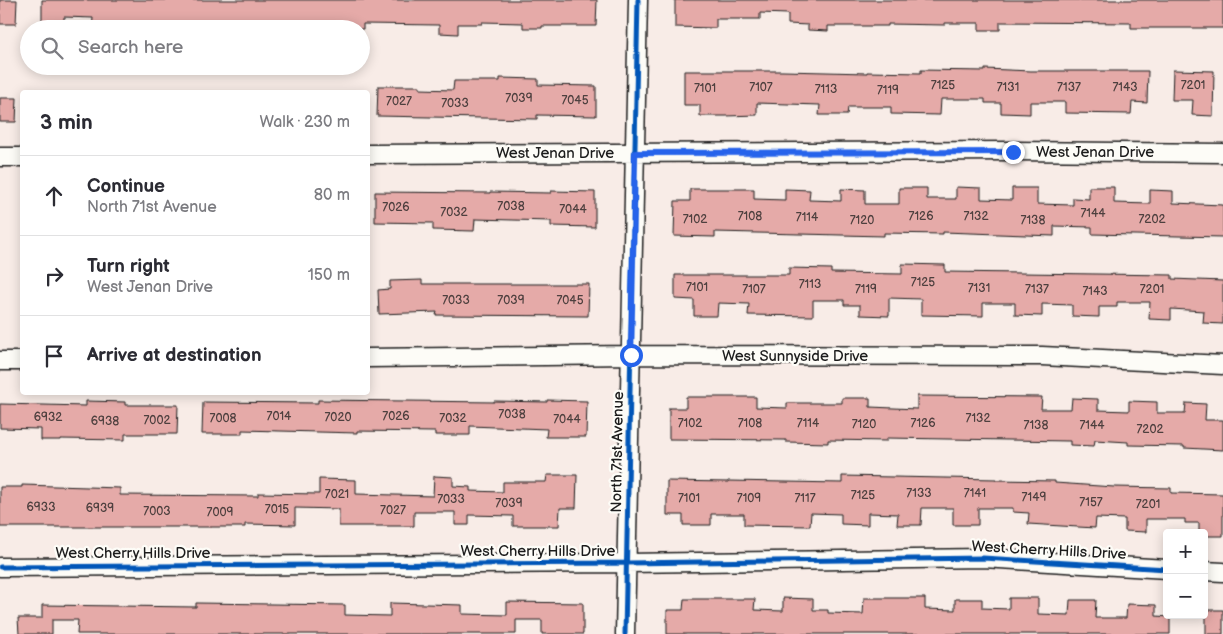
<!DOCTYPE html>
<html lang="en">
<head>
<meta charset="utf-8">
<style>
  body { margin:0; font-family:"Balsamiq Sans",sans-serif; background:#f7f7f7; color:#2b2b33 }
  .controls { position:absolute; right:15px; bottom:15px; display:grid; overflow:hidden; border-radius:5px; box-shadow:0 2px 12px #0003 }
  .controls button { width:45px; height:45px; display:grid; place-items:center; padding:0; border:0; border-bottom:1px solid #e1e1e2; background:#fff; color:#2b2b33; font:25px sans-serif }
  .stop { position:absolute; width:15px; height:15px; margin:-11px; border:4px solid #2563eb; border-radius:50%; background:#fff }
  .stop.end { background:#2563eb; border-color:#fff; box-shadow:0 1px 5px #0008 }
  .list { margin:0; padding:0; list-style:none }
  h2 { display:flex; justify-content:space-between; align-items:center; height:65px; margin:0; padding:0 20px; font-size:21px }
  h2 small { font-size:16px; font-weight:400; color:#7c7c81 }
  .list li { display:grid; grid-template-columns:32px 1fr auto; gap:15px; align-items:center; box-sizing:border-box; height:80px; padding:0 20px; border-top:1px solid #e1e1e2 }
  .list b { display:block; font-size:19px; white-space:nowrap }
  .list p { margin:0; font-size:16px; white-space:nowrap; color:#7c7c81 }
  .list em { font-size:16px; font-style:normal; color:#7c7c81 }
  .icon { flex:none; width:28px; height:28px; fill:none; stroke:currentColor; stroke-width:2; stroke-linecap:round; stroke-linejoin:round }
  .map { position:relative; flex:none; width:1223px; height:634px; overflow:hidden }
  .search { position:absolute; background:#fff; box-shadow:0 2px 12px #0003; left:20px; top:20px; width:350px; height:55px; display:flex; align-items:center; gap:12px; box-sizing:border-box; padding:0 18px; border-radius:28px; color:#7c7c81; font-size:19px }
  .panel { position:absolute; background:#fff; box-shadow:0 2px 12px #0003; left:20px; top:90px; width:350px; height:305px; border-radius:5px }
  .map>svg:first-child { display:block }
  .building { fill:#e5aaa8; stroke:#1c1c1c }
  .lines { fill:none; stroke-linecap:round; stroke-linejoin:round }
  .minor-casing { stroke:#1c1c1c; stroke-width:21 }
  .minor { stroke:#fdfcf7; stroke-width:18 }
  .cycleway-casing { stroke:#fdfcf7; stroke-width:8 }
  .cycleway { stroke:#0057b8; stroke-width:5 }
  .route { stroke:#2563eb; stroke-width:6 }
  .labels { text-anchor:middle; stroke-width:4.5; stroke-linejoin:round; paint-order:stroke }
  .number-label { font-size:12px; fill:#4e403f }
  .street-label { font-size:15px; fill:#1c1c1c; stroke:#fdfcf7 }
</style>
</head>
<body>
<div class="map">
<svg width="1223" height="634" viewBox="0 0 1223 634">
  <rect width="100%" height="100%" fill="#f8ece7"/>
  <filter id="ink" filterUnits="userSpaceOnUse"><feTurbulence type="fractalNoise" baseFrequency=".02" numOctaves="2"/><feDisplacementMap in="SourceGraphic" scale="10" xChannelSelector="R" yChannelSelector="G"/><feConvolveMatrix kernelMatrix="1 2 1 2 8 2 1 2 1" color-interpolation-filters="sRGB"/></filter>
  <g filter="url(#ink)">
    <path class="building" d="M 0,0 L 17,0 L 16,24 L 0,24 Z
      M 42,0 L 597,0 L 596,26 L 542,26 L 542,28 L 523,28 L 523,23 L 482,22 L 482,24 L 458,24 L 458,34 L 439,33 L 439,25 L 363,24 L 363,29 L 342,29 L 342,24 L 286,23 L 286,29 L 207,29 L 207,25 L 170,24 L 170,29 L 92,29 L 93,18 L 64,17 L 64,26 L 42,25 Z
      M 675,0 L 1223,0 L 1223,28 L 1131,28 L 1131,23 L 1000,22 L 1000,30 L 979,30 L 979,23 L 945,23 L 945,25 L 888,24 L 888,26 L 828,26 L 828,31 L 808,30 L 808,25 L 788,24 L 788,14 L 760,13 L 760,19 L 716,19 L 716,28 L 675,27 Z
      M 985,69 L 1031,71 L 1148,71 L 1147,103 L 1132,102 L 1131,114 L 1065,113 L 1065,102 L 1030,102 L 1030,114 L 1001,113 L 1001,103 L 985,103 L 985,99 L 941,99 L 940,115 L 891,114 L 891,107 L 848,107 L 847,115 L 819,115 L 820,105 L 757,103 L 757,115 L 726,116 L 700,116 L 700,105 L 684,105 L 684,71 L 783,71 L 867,73 L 867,72 L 921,73 L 921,70 L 985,71 Z
      M 1173,70 L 1214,71 L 1213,116 L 1192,115 L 1193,100 L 1172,100 Z
      M 500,78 L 538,79 L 538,85 L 596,86 L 596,116 L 537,115 L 537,119 L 377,116 L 378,86 L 420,86 L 420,89 L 453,90 L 454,81 L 500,81 Z
      M 0,98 L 17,98 L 16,122 L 0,122 Z
      M 956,187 L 981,188 L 981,199 L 1012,200 L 1012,188 L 1037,188 L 1037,204 L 1073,205 L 1073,198 L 1089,199 L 1089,187 L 1114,187 L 1114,203 L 1150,204 L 1150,190 L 1173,191 L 1173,203 L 1223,205 L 1223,237 L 1092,234 L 1092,227 L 1054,226 L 1054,236 L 943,232 L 943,234 L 884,233 L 884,236 L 715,232 L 715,237 L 674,236 L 675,201 L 690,201 L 690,189 L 754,189 L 754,199 L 785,200 L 785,189 L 810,190 L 809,200 L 841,201 L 841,189 L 865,190 L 865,204 L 899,204 L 899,188 L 927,188 L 927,199 L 956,199 Z
      M 551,191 L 595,192 L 595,227 L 551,226 L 551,221 L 475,219 L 474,231 L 433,230 L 433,223 L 375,222 L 375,192 L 490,193 L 490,192 L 551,193 Z
      M 902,264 L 945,265 L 945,272 L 1172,275 L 1172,279 L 1223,281 L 1223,324 L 1203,323 L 1204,311 L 1171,309 L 1171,320 L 1149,319 L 1150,302 L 1117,302 L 1117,307 L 1099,307 L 1099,317 L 1072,316 L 1072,305 L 1042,304 L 1042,316 L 1015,315 L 1015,303 L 983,303 L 983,316 L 921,315 L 921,299 L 889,298 L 889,316 L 860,315 L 860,305 L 844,305 L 844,300 L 813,300 L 813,316 L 748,315 L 749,304 L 718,303 L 717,316 L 694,316 L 694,300 L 675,299 L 675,275 L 789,275 L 789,268 L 831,269 L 831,273 L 902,274 Z
      M 422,280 L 422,284 L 589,284 L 588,316 L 436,315 L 437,312 L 379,314 L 378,290 L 390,289 L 390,281 Z
      M 917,396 L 1042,397 L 1041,409 L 1071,409 L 1072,398 L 1098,399 L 1098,410 L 1129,411 L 1129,401 L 1157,402 L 1157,413 L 1185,413 L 1186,403 L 1206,404 L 1205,420 L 1223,420 L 1223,450 L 1184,448 L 1184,446 L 1128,445 L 1128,442 L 1095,440 L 1094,446 L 1070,445 L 1070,441 L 887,438 L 887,441 L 828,440 L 828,443 L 786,442 L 786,440 L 669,439 L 669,408 L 686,408 L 686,397 L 756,397 L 756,407 L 787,408 L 787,403 L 842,403 L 842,398 L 870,398 L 870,407 L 917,409 Z
      M 318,400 L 494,402 L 494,401 L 547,402 L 547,400 L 587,401 L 586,437 L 546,437 L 547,429 L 470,426 L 470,435 L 435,435 L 435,432 L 357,431 L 357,433 L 242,430 L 242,434 L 202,434 L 203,402 L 318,403 Z
      M 86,401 L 125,402 L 125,405 L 178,405 L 177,434 L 125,434 L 125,440 L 61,439 L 61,440 L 41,440 L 41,429 L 0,428 L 0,404 L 86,406 Z
      M 547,475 L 577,475 L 576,508 L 560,508 L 559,526 L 513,526 L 513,516 L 469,515 L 469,525 L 455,525 L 455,512 L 414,512 L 414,526 L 339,526 L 339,509 L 295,508 L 295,525 L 245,524 L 245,527 L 0,527 L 0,487 L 22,487 L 22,485 L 120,488 L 120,495 L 258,496 L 258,493 L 319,494 L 319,479 L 356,480 L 356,494 L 433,496 L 434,476 L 453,477 L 453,486 L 470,487 L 470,491 L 503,492 L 503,482 L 546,482 Z
      M 842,476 L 996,479 L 996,480 L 1055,481 L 1055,483 L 1114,487 L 1171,488 L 1171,493 L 1223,494 L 1223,536 L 1204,536 L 1204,533 L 1199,533 L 1199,523 L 1185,523 L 1185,519 L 1146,519 L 1146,532 L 1125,531 L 1125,519 L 1096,518 L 1095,528 L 1028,524 L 1029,513 L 1013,512 L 1013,508 L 978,508 L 978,525 L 953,525 L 953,508 L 922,508 L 921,525 L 897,525 L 898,514 L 868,513 L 868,525 L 841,524 L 841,514 L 811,513 L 810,526 L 744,525 L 744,514 L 711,514 L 711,525 L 683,525 L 683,515 L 667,515 L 667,481 L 728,482 L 728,481 L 842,483 Z
      M 783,598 L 813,599 L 813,610 L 828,610 L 828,613 L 863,614 L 864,598 L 925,598 L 925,609 L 955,610 L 955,599 L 982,599 L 982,608 L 1009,609 L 1009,598 L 1038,598 L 1038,614 L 1069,615 L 1070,600 L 1096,600 L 1095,618 L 1126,618 L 1127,604 L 1156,605 L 1156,616 L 1170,617 L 1170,634 L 667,634 L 667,610 L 683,610 L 684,599 L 755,599 L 754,610 L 783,611 Z
      M 507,602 L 583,603 L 583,634 L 542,634 L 542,620 L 516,620 L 516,634 L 77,634 L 78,620 L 52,620 L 52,634 L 19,634 L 18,618 L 42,618 L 42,605 L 196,607 L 196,603 L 345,605 L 345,615 L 390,616 L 390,603 L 462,605 L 462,614 L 507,615 Z
      M 1206,610 L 1223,610 L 1223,634 L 1206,634 Z"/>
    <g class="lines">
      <defs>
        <path id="minor" d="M 368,154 L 1013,151 L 1223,153
          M 0,157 L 22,157
          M 368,358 L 631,355 L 1042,356 L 1223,365
          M 0,361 L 22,361
          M 0,567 L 627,563 L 983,558 L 1167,569
          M 1204,571 L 1223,572
          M 625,634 L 638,0"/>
      </defs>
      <use href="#minor" class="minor-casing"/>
      <use href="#minor" class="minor"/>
      <defs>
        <path id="cycleway" d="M 0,567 L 627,563 L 983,558 L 1167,569
          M 625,634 L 638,0"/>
      </defs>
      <use href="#cycleway" class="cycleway-casing"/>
      <use href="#cycleway" class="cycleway"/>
    </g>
  </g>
  <g class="lines" filter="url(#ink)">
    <path class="route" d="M 631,355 L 635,153 L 1013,152"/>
  </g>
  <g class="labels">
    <g class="number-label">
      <text x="943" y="89">7125</text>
      <text x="1193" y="89">7201</text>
      <text x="761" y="91">7107</text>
      <text x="1008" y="91">7131</text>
      <text x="1069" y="91">7137</text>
      <text x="1125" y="91">7143</text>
      <text x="705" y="92">7101</text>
      <text x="826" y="93">7113</text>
      <text x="888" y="94">7119</text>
      <text x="519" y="102">7039</text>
      <text x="575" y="104">7045</text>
      <text x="399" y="105">7027</text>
      <text x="455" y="107">7033</text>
      <text x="511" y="210">7038</text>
      <text x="396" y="211">7026</text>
      <text x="573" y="213">7044</text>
      <text x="454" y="216">7032</text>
      <text x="1093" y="217">7144</text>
      <text x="750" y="220">7108</text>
      <text x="921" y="220">7126</text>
      <text x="976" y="220">7132</text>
      <text x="807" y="221">7114</text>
      <text x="695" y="223">7102</text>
      <text x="1152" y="223">7202</text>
      <text x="862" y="224">7120</text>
      <text x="1033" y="224">7138</text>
      <text x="923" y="286">7125</text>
      <text x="810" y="288">7113</text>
      <text x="697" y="291">7101</text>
      <text x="979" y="292">7131</text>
      <text x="754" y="293">7107</text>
      <text x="866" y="293">7119</text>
      <text x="1037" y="293">7137</text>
      <text x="1152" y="293">7201</text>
      <text x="1095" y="295">7143</text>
      <text x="456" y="304">7033</text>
      <text x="511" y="304">7039</text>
      <text x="570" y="304">7045</text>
      <text x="512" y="418">7038</text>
      <text x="279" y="420">7014</text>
      <text x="396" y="420">7026</text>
      <text x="48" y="421">6932</text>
      <text x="338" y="421">7020</text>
      <text x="223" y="422">7008</text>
      <text x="453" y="422">7032</text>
      <text x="978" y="422">7132</text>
      <text x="567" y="423">7044</text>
      <text x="157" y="424">7002</text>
      <text x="105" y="425">6938</text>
      <text x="690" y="427">7102</text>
      <text x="750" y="427">7108</text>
      <text x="808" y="427">7114</text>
      <text x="923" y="427">7126</text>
      <text x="864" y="428">7120</text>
      <text x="1036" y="429">7138</text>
      <text x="1092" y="429">7144</text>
      <text x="1150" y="433">7202</text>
      <text x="919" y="497">7133</text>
      <text x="975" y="497">7141</text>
      <text x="337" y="498">7021</text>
      <text x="863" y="499">7125</text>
      <text x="1034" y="501">7149</text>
      <text x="689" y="502">7101</text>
      <text x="749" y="502">7109</text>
      <text x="805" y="502">7117</text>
      <text x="451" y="503">7033</text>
      <text x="1091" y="506">7157</text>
      <text x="509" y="507">7039</text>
      <text x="1148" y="508">7201</text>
      <text x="41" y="511">6933</text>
      <text x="100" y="512">6939</text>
      <text x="277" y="513">7015</text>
      <text x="393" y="514">7027</text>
      <text x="157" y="515">7003</text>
      <text x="220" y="516">7009</text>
    </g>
    <g class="street-label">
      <text x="1095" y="157">West Jenan Drive</text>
      <text x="555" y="158">West Jenan Drive</text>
      <text x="795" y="361">West Sunnyside Drive</text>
      <text transform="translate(617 452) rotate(-89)" y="5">North 71st Avenue</text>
      <text transform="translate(1049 550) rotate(3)" y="5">West Cherry Hills Drive</text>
      <text x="538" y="556">West Cherry Hills Drive</text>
      <text x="133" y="558">West Cherry Hills Drive</text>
    </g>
  </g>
</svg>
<div class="controls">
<button>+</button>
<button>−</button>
</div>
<div class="stop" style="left:631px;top:355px"></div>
<div class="stop end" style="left:1013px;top:152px"></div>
<div class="search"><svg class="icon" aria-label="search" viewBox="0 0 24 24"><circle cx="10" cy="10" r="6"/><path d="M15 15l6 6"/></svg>Search here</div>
<section class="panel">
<h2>3 min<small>Walk · 230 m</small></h2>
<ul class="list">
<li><svg class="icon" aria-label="ahead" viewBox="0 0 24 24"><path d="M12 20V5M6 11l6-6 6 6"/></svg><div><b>Continue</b><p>North 71st Avenue</p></div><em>80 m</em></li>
<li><svg class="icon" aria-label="right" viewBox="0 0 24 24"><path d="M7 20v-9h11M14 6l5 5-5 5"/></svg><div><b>Turn right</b><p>West Jenan Drive</p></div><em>150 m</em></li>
<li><svg class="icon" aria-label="arrive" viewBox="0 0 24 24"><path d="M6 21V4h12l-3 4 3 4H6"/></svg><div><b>Arrive at destination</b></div></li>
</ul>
</section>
</div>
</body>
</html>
